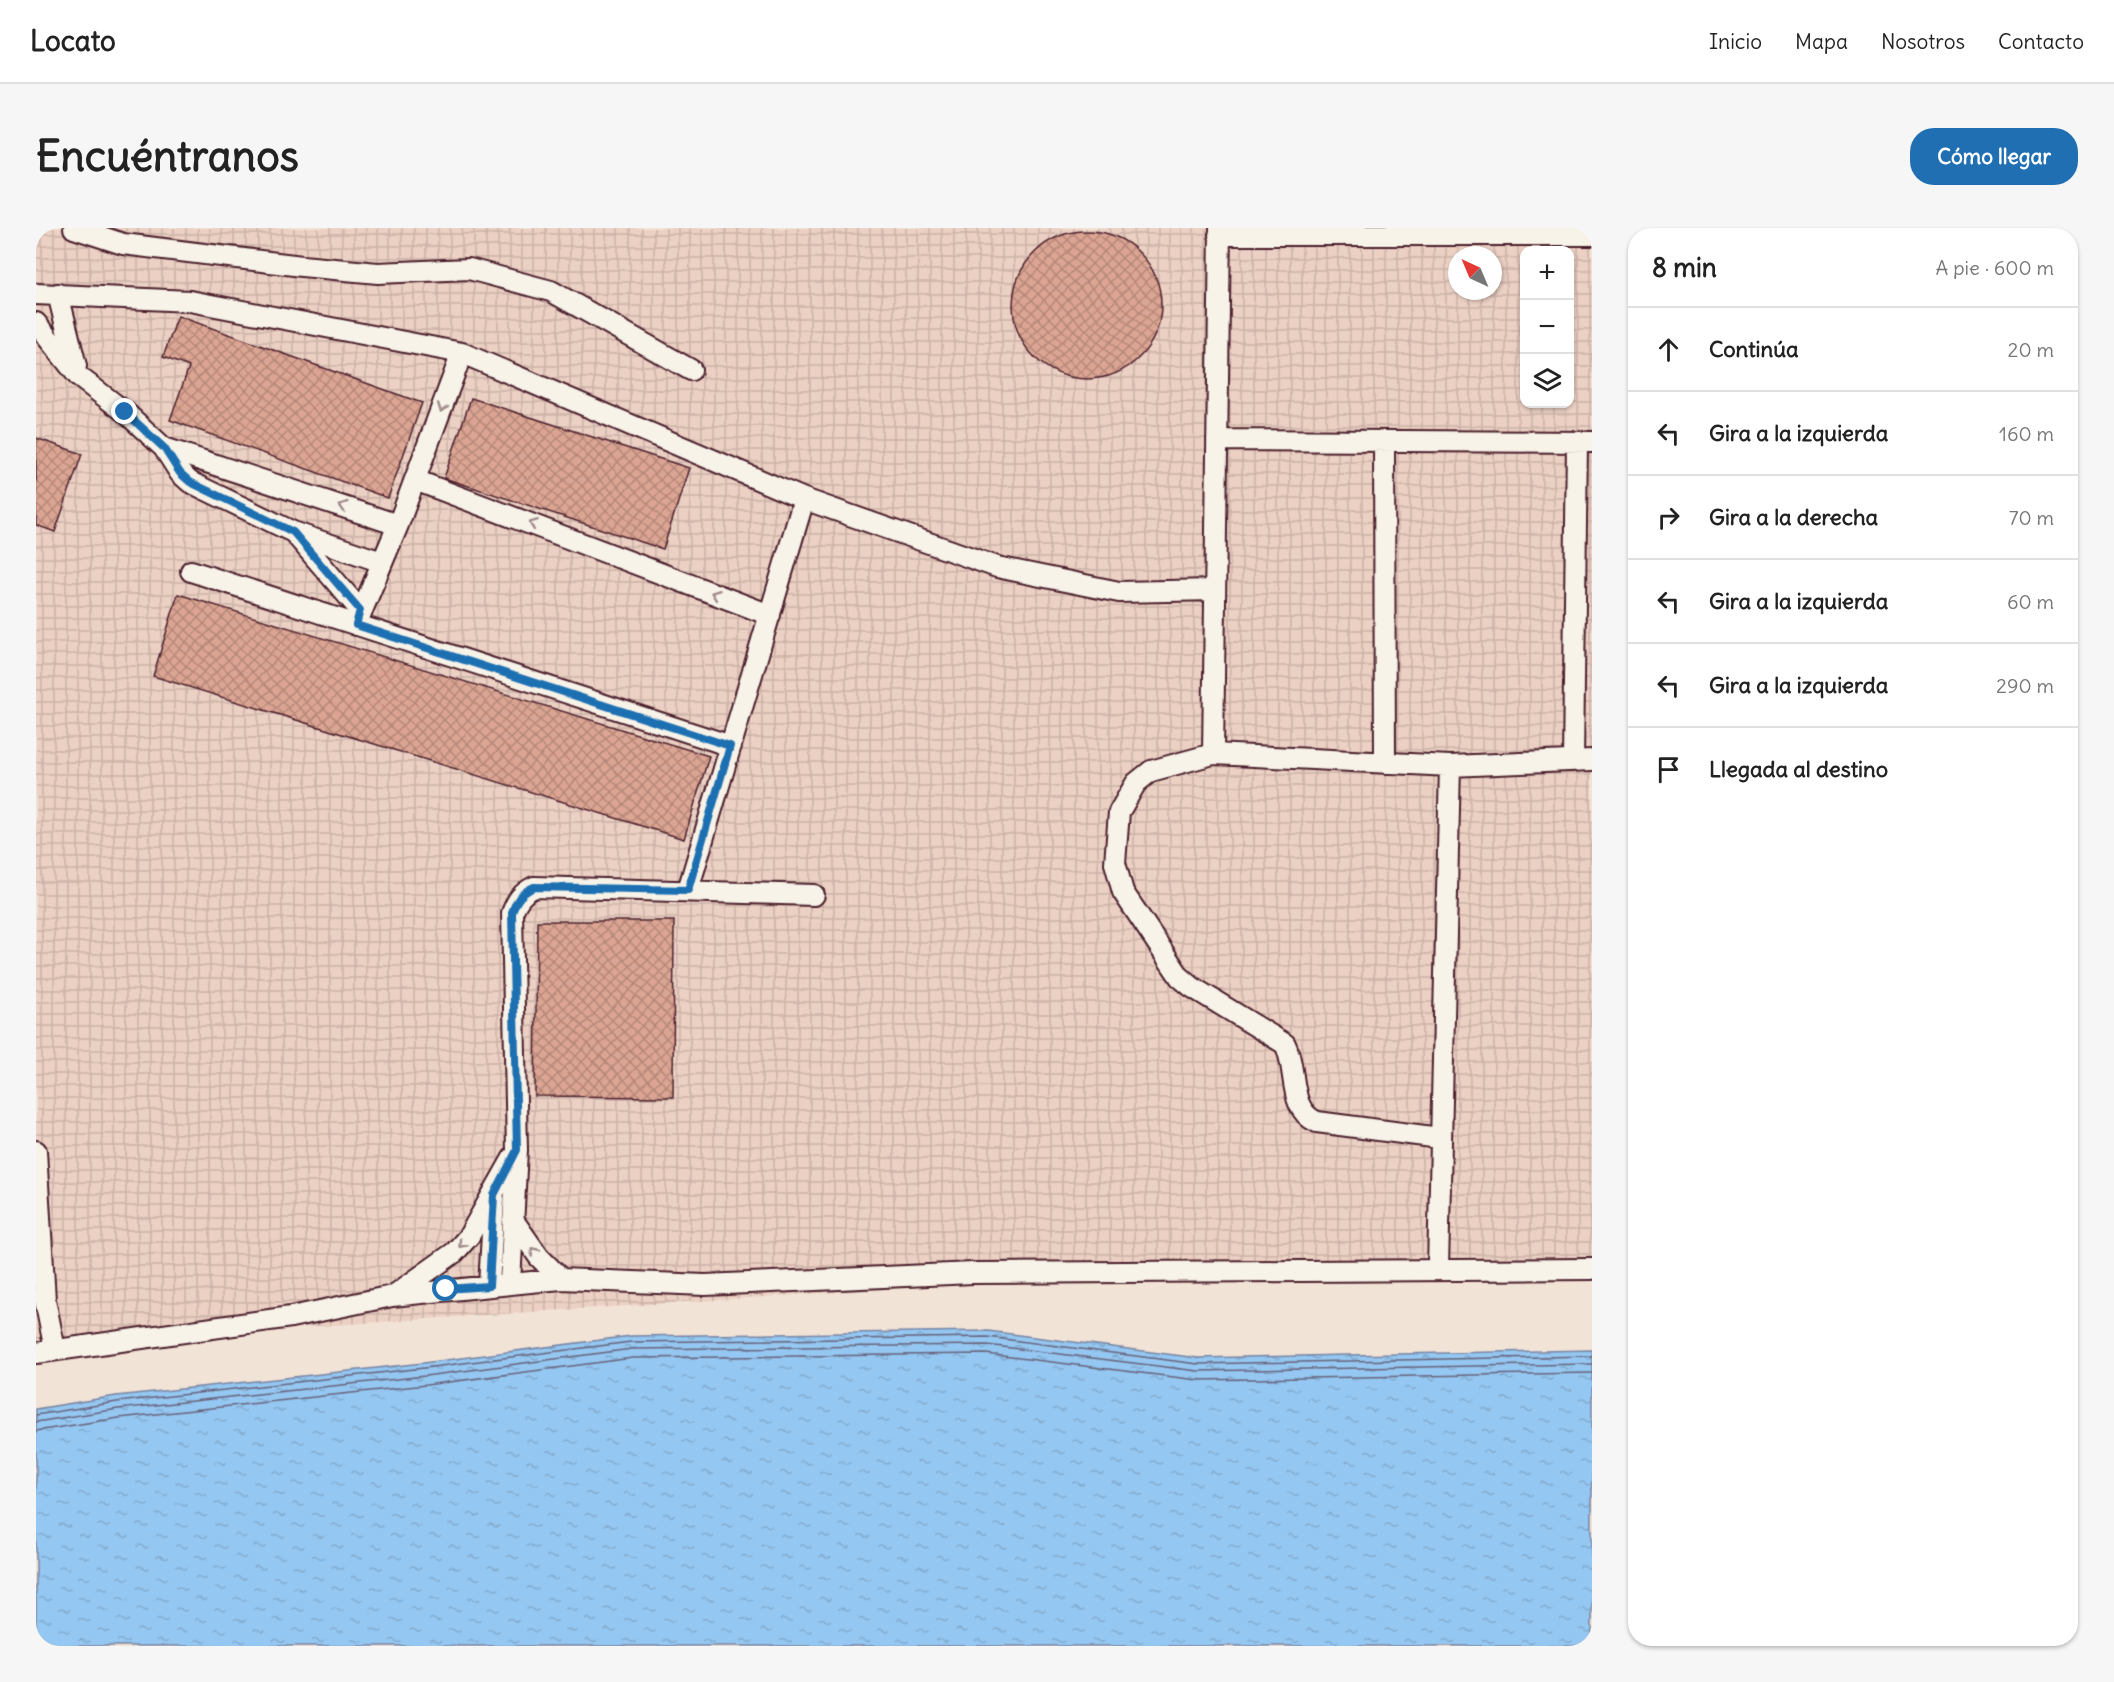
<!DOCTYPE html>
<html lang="es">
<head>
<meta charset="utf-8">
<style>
  body { margin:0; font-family:Delius,sans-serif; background:#f6f6f6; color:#222 }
  .controls { position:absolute; right:18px; top:18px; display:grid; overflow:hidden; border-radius:12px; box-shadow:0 2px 4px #0004 }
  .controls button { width:54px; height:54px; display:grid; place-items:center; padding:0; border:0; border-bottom:2px solid #e0e0e0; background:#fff; color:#222; font:30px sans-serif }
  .compass { position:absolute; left:1412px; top:18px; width:54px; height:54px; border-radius:50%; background:#fff; box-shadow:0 2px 4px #0004; rotate:316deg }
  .stop { position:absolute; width:18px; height:18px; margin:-14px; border:4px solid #1f6fb2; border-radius:50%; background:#fff }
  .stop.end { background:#1f6fb2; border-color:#fff; box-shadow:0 2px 6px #0008 }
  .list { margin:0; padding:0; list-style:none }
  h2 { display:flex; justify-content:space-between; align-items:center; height:78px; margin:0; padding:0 24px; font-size:26px }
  h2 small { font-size:20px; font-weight:400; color:#767676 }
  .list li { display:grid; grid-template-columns:39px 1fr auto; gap:18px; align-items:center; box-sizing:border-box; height:84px; padding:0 24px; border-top:2px solid #e0e0e0 }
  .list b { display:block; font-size:22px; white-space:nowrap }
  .list em { font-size:20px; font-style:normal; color:#767676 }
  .icon { flex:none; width:33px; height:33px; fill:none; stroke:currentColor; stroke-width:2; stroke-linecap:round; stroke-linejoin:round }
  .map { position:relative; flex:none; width:1556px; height:1418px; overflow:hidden; border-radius:24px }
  header { display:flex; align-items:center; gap:36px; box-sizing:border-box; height:84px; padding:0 30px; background:#fff; border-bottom:2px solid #e0e0e0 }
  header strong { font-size:28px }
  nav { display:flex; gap:33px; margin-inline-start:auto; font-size:21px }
  .intro { display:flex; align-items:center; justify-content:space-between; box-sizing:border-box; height:144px; padding:0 36px }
  h1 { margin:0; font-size:42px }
  .button { padding:15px 27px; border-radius:24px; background:#1f6fb2; color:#fff; font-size:21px; font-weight:700 }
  main { display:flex; gap:36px; padding:0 36px }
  aside { flex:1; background:#fff; border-radius:24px; box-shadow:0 2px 4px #0004 }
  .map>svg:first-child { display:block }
  .industrial { fill:url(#industrial-grid); fill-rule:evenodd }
  .water { fill:url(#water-ripples); stroke:#7684a2; stroke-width:1.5 }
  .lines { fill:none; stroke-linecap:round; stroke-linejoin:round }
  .shore { stroke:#68627a; stroke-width:1.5 }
  .building { fill:url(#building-cross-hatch); stroke:#4a1f2b; stroke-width:1.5 }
  .minor-casing { stroke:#4a1f2b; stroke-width:24 }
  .minor { stroke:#f7f3e8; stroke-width:20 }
  .oneway { stroke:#a0898a }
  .route { stroke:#1f6fb2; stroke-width:8 }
</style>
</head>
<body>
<header>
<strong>Locato</strong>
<nav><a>Inicio</a><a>Mapa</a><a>Nosotros</a><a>Contacto</a></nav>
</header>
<div class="intro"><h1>Encuéntranos</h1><a class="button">Cómo llegar</a></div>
<main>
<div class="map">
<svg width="1556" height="1418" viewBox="0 0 1556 1418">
  <defs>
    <pattern id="industrial-grid" width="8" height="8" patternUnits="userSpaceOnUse" patternTransform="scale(1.5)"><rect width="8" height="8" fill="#ebd0c3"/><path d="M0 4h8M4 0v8" fill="none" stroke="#cbb2a8"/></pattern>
    <pattern id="water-ripples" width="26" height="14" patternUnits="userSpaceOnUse" patternTransform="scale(1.5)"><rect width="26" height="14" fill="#94c7f1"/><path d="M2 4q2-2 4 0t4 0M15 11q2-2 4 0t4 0" fill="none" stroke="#81aacf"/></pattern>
    <pattern id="building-cross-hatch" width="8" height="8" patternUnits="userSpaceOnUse" patternTransform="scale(1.5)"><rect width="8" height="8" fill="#dca593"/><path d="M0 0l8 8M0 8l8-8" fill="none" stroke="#b48678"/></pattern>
  </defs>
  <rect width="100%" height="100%" fill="#f2e3d7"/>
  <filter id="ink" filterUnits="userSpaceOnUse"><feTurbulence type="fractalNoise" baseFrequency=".0167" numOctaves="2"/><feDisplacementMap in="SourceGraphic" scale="12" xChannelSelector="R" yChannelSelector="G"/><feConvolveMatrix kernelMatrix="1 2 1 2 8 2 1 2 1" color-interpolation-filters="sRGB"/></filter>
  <g filter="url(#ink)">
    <path class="industrial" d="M 0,0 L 1556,0 L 1556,1040 L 940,1055 L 252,1100 L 0,1137 ZM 1488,22 L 1534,22 L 1534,176 L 1488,176 ZM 1421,27 L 1457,27 L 1457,63 L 1421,63 Z"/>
    <path class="water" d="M 952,1103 L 1162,1130 L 1556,1122 L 1556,1418 L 0,1418 L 0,1181 L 80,1168 L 387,1135 L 595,1108 Z"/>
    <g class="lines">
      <path class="shore" d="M 0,1187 L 81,1174 L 388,1140 L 595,1114 L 951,1109 L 1162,1136 L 1556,1128
        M 0,1194 L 82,1181 L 389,1148 L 596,1121 L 951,1117 L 1162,1143 L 1556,1136
        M 0,1203 L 83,1190 L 390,1157 L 597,1130 L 950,1126 L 1162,1152 L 1556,1145"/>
    </g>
    <path class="building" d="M977 77a74 74 0 1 1 148 0a74 74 0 1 1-148 0Z
      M 142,88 L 386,175 L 352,270 L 134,192 L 153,139 L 127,129 Z
      M 435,170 L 653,240 L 627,321 L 408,250 Z
      M 0,210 L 46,226 L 19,304 L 0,297 Z
      M 142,366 L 673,528 L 648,611 L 117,448 Z
      M 501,693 L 638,693 L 637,869 L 499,868 Z"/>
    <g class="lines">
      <defs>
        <path id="minor" d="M 38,0 L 87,16 L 266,38 L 342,45 L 433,41 L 515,63 L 655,142
          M 1183,7 L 1556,7
          M 0,66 L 154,73 L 426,125 L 768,271 L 961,339 L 1083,364 L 1179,362
          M 22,66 L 40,138
          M 0,95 L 43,149 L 89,184 L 128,220 L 144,245 L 154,254 L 257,304 L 346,334
          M 1181,212 L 1556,214
          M 1348,213 L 1349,535
          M 128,220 L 362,297
          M 379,252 L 734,387
          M 259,306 L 324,382
          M 155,343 L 695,518
          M 320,397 L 362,297 L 426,125
          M 1177,526 L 1184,0
          M 1537,533 L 1541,215
          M 652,662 L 768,271
          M 1404,910 L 1281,894 C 1251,881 1262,841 1249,816 L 1156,759 L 1144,749 L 1087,664 L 1079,635 L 1083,584 L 1100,555 L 1115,543 L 1177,526 L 1414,538 L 1556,532
          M 0,923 L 9,1072 L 19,1122
          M 477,992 L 503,1029 L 525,1051
          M 1402,1040 L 1414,538
          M 474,1055 L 481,922 L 476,685 C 481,672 486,665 498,659 L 778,667
          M 453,1058 L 458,970
          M 360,1066 L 419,1024 L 433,1008 L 477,930
          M 0,1125 L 255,1089 L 356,1068 L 525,1051 L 669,1057 L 937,1045 L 1556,1041"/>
      </defs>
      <use href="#minor" class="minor-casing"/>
      <use href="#minor" class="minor"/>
    </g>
    <defs><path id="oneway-chevron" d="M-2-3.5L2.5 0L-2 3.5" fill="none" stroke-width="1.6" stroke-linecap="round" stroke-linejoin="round" transform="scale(1.5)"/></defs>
    <g class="oneway">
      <use href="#oneway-chevron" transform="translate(406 180) rotate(110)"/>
      <use href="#oneway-chevron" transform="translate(307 278) rotate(-162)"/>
      <use href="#oneway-chevron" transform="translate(497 296) rotate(-159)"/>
      <use href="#oneway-chevron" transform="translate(679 366) rotate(-159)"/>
      <use href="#oneway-chevron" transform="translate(426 1016) rotate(132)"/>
      <use href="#oneway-chevron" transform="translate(498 1023) rotate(-129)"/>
    </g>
  </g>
  <g class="lines" filter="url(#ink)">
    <path class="route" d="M 89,184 L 128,220 L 144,245 L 154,254 L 257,304 L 324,382 L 320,397 L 694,518 L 652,662 L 498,659 C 485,665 480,672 476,685 L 481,922 L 458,967 L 453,1058 L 410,1061"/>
  </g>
</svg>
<div class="controls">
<button>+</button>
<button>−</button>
<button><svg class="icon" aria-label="layers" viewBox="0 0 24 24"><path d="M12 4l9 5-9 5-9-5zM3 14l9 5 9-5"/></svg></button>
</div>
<svg class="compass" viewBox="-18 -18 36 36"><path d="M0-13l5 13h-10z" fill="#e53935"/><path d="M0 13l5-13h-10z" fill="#767676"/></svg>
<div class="stop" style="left:410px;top:1061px"></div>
<div class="stop end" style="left:89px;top:184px"></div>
</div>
<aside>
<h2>8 min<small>A pie · 600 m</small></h2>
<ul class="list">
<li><svg class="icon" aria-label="ahead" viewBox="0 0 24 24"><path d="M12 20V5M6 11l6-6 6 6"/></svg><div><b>Continúa</b></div><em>20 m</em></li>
<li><svg class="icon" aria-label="left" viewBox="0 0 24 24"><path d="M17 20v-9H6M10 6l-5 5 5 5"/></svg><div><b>Gira a la izquierda</b></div><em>160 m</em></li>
<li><svg class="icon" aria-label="right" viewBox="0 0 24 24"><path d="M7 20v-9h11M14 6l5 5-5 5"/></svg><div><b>Gira a la derecha</b></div><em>70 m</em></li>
<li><svg class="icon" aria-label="left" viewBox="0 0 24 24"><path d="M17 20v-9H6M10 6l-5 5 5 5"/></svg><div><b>Gira a la izquierda</b></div><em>60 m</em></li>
<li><svg class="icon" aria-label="left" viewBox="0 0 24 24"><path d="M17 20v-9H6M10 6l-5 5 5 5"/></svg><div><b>Gira a la izquierda</b></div><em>290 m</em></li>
<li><svg class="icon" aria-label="arrive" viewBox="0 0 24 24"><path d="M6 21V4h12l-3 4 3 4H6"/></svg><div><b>Llegada al destino</b></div></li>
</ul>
</aside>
</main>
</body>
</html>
